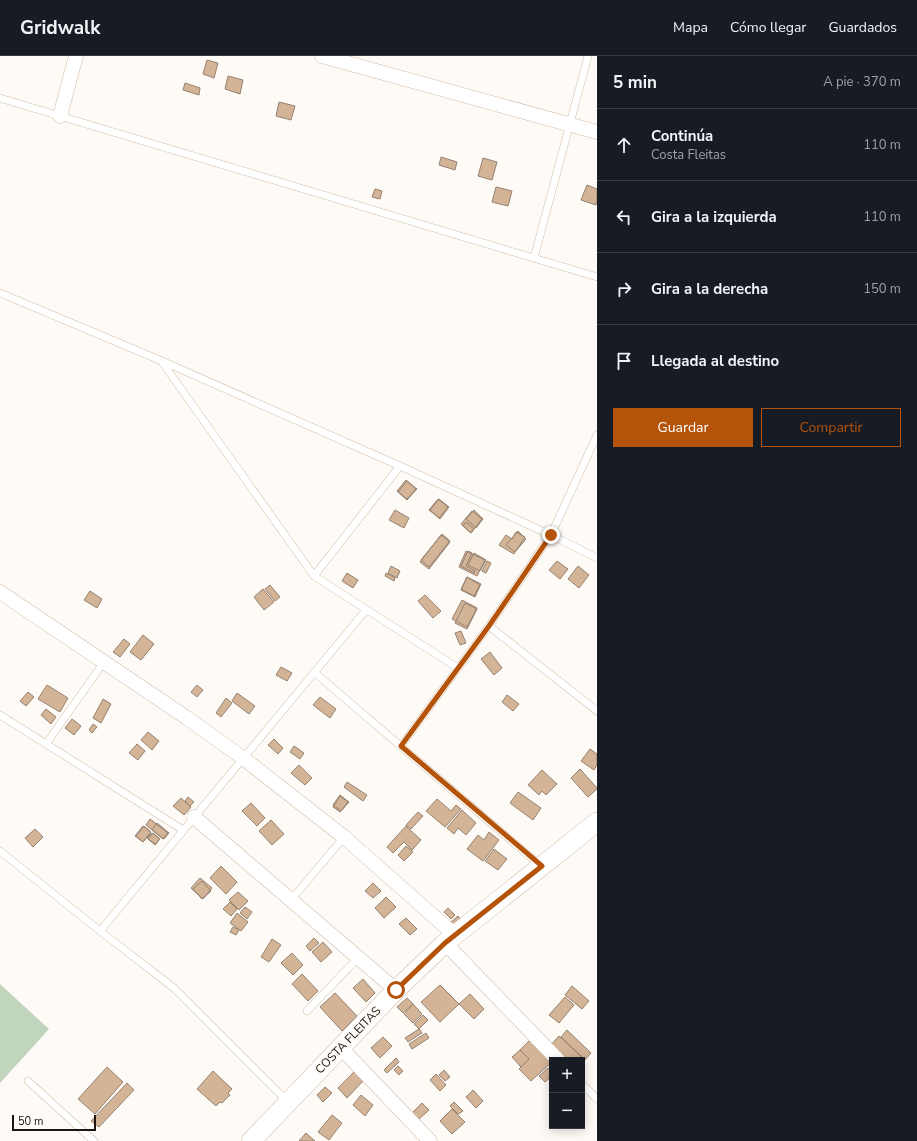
<!DOCTYPE html>
<html lang="es">
<head>
<meta charset="utf-8">
<style>
  body { margin:0; font-family:"Nunito Sans",sans-serif; background:#242831; color:#f1f3f6 }
  .controls { position:absolute; right:12px; bottom:12px; display:grid; overflow:hidden; border-radius:0px; box-shadow:0 2px 10px #0003 }
  .controls button { width:36px; height:36px; display:grid; place-items:center; padding:0; border:0; border-bottom:1px solid #363941; background:#171b24; color:#f1f3f6; font:20px sans-serif }
  .scale { position:absolute; left:12px; bottom:10px; width:84px; box-sizing:border-box; padding-left:4px; border:2px solid #1d150f; border-top:0; font-size:11px; line-height:14px; white-space:nowrap; color:#1d150f; -webkit-text-stroke:3px #fefaf6; paint-order:stroke }
  .stop { position:absolute; width:12px; height:12px; margin:-9px; border:3px solid #b45309; border-radius:50%; background:#fff }
  .stop.end { background:#b45309; border-color:#fff; box-shadow:0 1px 4px #0008 }
  .list { margin:0; padding:0; list-style:none }
  h2 { display:flex; justify-content:space-between; align-items:center; height:52px; margin:0; padding:0 16px; font-size:17px }
  h2 small { font-size:13px; font-weight:400; color:#9ea1a6 }
  .list li { display:grid; grid-template-columns:26px 1fr auto; gap:12px; align-items:center; box-sizing:border-box; height:72px; padding:0 16px; border-top:1px solid #363941 }
  .list b { display:block; font-size:15px; white-space:nowrap }
  .list p { margin:0; font-size:13px; white-space:nowrap; color:#9ea1a6 }
  .list em { font-size:13px; font-style:normal; color:#9ea1a6 }
  .actions { display:flex; gap:8px; padding:12px 16px }
  .actions a { flex:1; padding:9px 0; border:1px solid #b45309; border-radius:0px; text-align:center; font-size:14px; color:#b45309 }
  .actions .main { background:#b45309; color:#fff }
  .icon { flex:none; width:22px; height:22px; fill:none; stroke:currentColor; stroke-width:2; stroke-linecap:round; stroke-linejoin:round }
  .map { position:relative; flex:none; width:597px; height:1085px; overflow:hidden }
  header { display:flex; align-items:center; gap:24px; box-sizing:border-box; height:56px; padding:0 20px; background:#171b24; border-bottom:1px solid #363941 }
  header strong { font-size:19px }
  nav { display:flex; gap:22px; margin-inline-start:auto; font-size:14px }
  main { display:flex }
  aside { flex:1; background:#171b24 }
  .map>svg:first-child { display:block }
  .green { fill:#c1d4bd }
  .building { fill:#d4b497; stroke:#958271 }
  .lines { fill:none; stroke-linecap:round; stroke-linejoin:round }
  .lane-casing { stroke:#d0bca9; stroke-width:8 }
  .street-casing { stroke:#d0bca9; stroke-width:15 }
  .secondary-casing { stroke:#d0bca9; stroke-width:20 }
  .lane { stroke:#fff; stroke-width:7 }
  .street { stroke:#fff; stroke-width:14 }
  .secondary { stroke:#fff; stroke-width:19 }
  .route { stroke:#b45309; stroke-width:5 }
  .labels { text-anchor:middle; stroke-width:4; stroke-linejoin:round; paint-order:stroke }
  .street-label { font-size:12px; fill:#1d150f; stroke:#fefaf6 }
</style>
</head>
<body>
<header>
<strong>Gridwalk</strong>
<nav><a>Mapa</a><a>Cómo llegar</a><a>Guardados</a></nav>
</header>
<main>
<div class="map">
<svg width="597" height="1085" viewBox="0 0 597 1085">
  <rect width="100%" height="100%" fill="#fefaf6"/>
  <path class="green" d="M 0,928 L 49,973 L 0,1027 Z"/>
  <path class="building" d="M 207,4 L 218,7 L 214,22 L 203,18 Z
    M 228,20 L 243,24 L 240,38 L 225,33 Z
    M 185,27 L 200,32 L 199,39 L 183,34 Z
    M 279,46 L 295,50 L 291,64 L 276,60 Z
    M 441,101 L 457,106 L 455,114 L 439,109 Z
    M 483,102 L 497,106 L 492,124 L 478,120 Z
    M 587,129 L 597,133 L 597,146 L 596,149 L 581,144 Z
    M 496,131 L 512,135 L 508,150 L 492,146 Z
    M 375,133 L 382,135 L 380,143 L 372,141 Z
    M 406,424 L 416,433 L 407,443 L 397,435 Z
    M 407,425 L 417,433 L 407,444 L 398,436 Z
    M 438,443 L 448,451 L 439,462 L 429,454 Z
    M 439,443 L 449,451 L 440,463 L 430,454 Z
    M 395,454 L 409,462 L 404,472 L 389,464 Z
    M 474,454 L 483,463 L 476,472 L 466,463 Z
    M 472,455 L 482,463 L 471,477 L 461,468 Z
    M 466,466 L 474,473 L 471,477 L 463,470 Z
    M 518,475 L 526,483 L 515,496 L 506,489 Z
    M 516,476 L 525,481 L 514,498 L 499,489 L 506,479 L 512,483 Z
    M 442,478 L 450,485 L 429,511 L 421,504 Z
    M 441,479 L 450,486 L 429,513 L 420,506 Z
    M 466,495 L 485,504 L 477,520 L 459,511 Z
    M 468,495 L 472,497 L 466,510 L 475,515 L 474,517 L 461,510 Z
    M 474,497 L 486,504 L 480,515 L 468,509 Z
    M 487,505 L 491,507 L 486,517 L 482,515 Z
    M 557,505 L 568,513 L 560,523 L 549,514 Z
    M 391,510 L 400,515 L 397,522 L 388,517 Z
    M 578,510 L 589,519 L 579,532 L 568,523 Z
    M 347,517 L 358,524 L 353,532 L 342,525 Z
    M 386,517 L 395,522 L 394,525 L 385,520 Z
    M 467,521 L 480,529 L 474,540 L 461,533 Z
    M 467,521 L 481,528 L 475,541 L 461,534 Z
    M 270,529 L 280,541 L 275,545 L 265,533 Z
    M 263,533 L 274,546 L 264,554 L 254,541 Z
    M 90,535 L 102,543 L 97,552 L 84,544 Z
    M 425,539 L 441,555 L 433,562 L 418,545 Z
    M 462,544 L 477,552 L 467,571 L 452,563 Z
    M 465,547 L 477,553 L 467,573 L 455,567 Z
    M 461,575 L 466,587 L 460,589 L 455,577 Z
    M 143,579 L 154,588 L 141,604 L 130,596 Z
    M 124,583 L 130,588 L 120,601 L 113,596 Z
    M 490,596 L 502,612 L 494,619 L 481,603 Z
    M 281,611 L 292,617 L 287,625 L 276,619 Z
    M 47,629 L 68,642 L 60,656 L 38,643 Z
    M 197,629 L 203,634 L 197,641 L 191,636 Z
    M 28,636 L 34,641 L 26,650 L 20,645 Z
    M 237,637 L 255,650 L 249,658 L 232,645 Z
    M 507,639 L 519,648 L 513,655 L 502,646 Z
    M 320,641 L 336,653 L 330,662 L 313,649 Z
    M 226,642 L 232,647 L 221,661 L 216,657 Z
    M 103,643 L 111,648 L 101,667 L 93,662 Z
    M 46,653 L 56,661 L 51,668 L 41,659 Z
    M 72,663 L 81,670 L 74,679 L 65,672 Z
    M 93,668 L 97,671 L 92,677 L 89,674 Z
    M 148,676 L 159,685 L 152,694 L 141,684 Z
    M 274,683 L 283,692 L 278,698 L 268,689 Z
    M 137,688 L 145,695 L 138,704 L 129,697 Z
    M 294,690 L 304,697 L 300,703 L 290,696 Z
    M 590,693 L 597,698 L 597,709 L 594,714 L 581,705 Z
    M 299,709 L 312,722 L 305,729 L 291,717 Z
    M 580,713 L 597,732 L 597,733 L 588,741 L 571,722 Z
    M 542,714 L 557,728 L 546,739 L 542,735 L 539,739 L 528,729 Z
    M 347,726 L 367,739 L 363,745 L 344,731 Z
    M 518,736 L 541,752 L 533,764 L 510,747 Z
    M 340,739 L 349,746 L 341,755 L 333,749 Z
    M 340,740 L 348,746 L 340,756 L 333,751 Z
    M 188,741 L 194,746 L 190,750 L 185,745 Z
    M 181,742 L 191,751 L 184,759 L 173,750 Z
    M 437,743 L 451,755 L 456,749 L 461,753 L 445,771 L 426,755 Z
    M 251,747 L 265,762 L 257,770 L 242,755 Z
    M 462,754 L 476,767 L 466,779 L 458,772 L 454,778 L 447,772 Z
    M 418,756 L 423,760 L 411,773 L 406,769 Z
    M 150,763 L 168,777 L 163,783 L 146,769 Z
    M 271,764 L 284,778 L 272,789 L 259,775 Z
    M 157,767 L 169,777 L 164,783 L 152,774 Z
    M 143,770 L 151,776 L 143,786 L 135,780 Z
    M 144,770 L 151,776 L 143,786 L 136,780 Z
    M 406,770 L 421,784 L 412,794 L 404,786 L 393,797 L 387,791 Z
    M 35,773 L 43,781 L 33,791 L 25,782 Z
    M 489,776 L 499,784 L 483,805 L 467,793 L 478,779 L 484,784 Z
    M 152,777 L 160,783 L 155,788 L 147,782 Z
    M 153,777 L 160,783 L 155,789 L 148,783 Z
    M 406,790 L 413,796 L 404,805 L 398,799 Z
    M 494,793 L 507,803 L 498,814 L 485,805 Z
    M 221,810 L 237,826 L 226,838 L 210,822 Z
    M 200,822 L 212,832 L 203,843 L 191,832 Z
    M 202,825 L 211,835 L 202,843 L 193,833 Z
    M 373,827 L 381,835 L 373,842 L 365,835 Z
    M 238,836 L 248,845 L 239,854 L 229,844 Z
    M 386,841 L 396,851 L 384,862 L 375,852 Z
    M 230,846 L 237,853 L 231,860 L 223,853 Z
    M 245,851 L 252,856 L 247,863 L 240,857 Z
    M 448,852 L 455,859 L 451,863 L 444,856 Z
    M 237,857 L 248,866 L 241,875 L 230,867 Z
    M 458,860 L 460,863 L 453,870 L 450,867 Z
    M 406,862 L 417,873 L 410,879 L 399,868 Z
    M 233,871 L 239,874 L 236,879 L 230,876 Z
    M 314,882 L 319,887 L 310,895 L 306,890 Z
    M 272,883 L 281,889 L 269,906 L 261,901 Z
    M 323,886 L 332,896 L 321,906 L 312,896 Z
    M 292,897 L 303,909 L 293,919 L 281,907 Z
    M 302,918 L 318,935 L 308,945 L 292,928 Z
    M 363,923 L 375,937 L 366,946 L 353,932 Z
    M 440,929 L 459,948 L 440,966 L 421,946 Z
    M 572,930 L 589,945 L 582,953 L 565,939 Z
    M 335,937 L 357,960 L 342,975 L 320,951 Z
    M 470,938 L 484,953 L 474,963 L 459,948 Z
    M 565,941 L 574,949 L 559,967 L 549,959 Z
    M 407,942 L 413,948 L 403,957 L 397,951 Z
    M 413,948 L 422,958 L 413,967 L 404,958 Z
    M 423,959 L 428,964 L 419,973 L 414,968 Z
    M 419,973 L 422,977 L 408,986 L 405,982 Z
    M 567,974 L 591,997 L 585,1004 L 561,981 Z
    M 426,977 L 429,982 L 412,993 L 409,988 Z
    M 559,980 L 585,1004 L 582,1007 L 582,1004 L 566,1004 L 551,989 Z
    M 383,981 L 392,990 L 380,1002 L 371,992 Z
    M 531,983 L 552,1006 L 531,1025 L 519,1013 L 529,1003 L 520,994 Z
    M 520,994 L 529,1003 L 521,1011 L 512,1001 Z
    M 396,1002 L 399,1006 L 387,1017 L 384,1014 Z
    M 398,1010 L 403,1015 L 399,1019 L 394,1014 Z
    M 107,1011 L 123,1026 L 95,1058 L 78,1043 Z
    M 548,1012 L 552,1016 L 552,1020 L 545,1026 L 539,1020 Z
    M 444,1014 L 450,1021 L 445,1025 L 439,1019 Z
    M 213,1015 L 232,1033 L 228,1037 L 230,1039 L 222,1047 L 220,1046 L 216,1050 L 197,1033 Z
    M 354,1016 L 363,1025 L 347,1042 L 338,1032 Z
    M 436,1018 L 446,1029 L 440,1035 L 430,1024 Z
    M 127,1027 L 134,1034 L 99,1071 L 91,1065 Z
    M 325,1031 L 332,1037 L 323,1046 L 317,1039 Z
    M 473,1034 L 483,1045 L 476,1052 L 466,1041 Z
    M 361,1039 L 373,1049 L 365,1060 L 353,1049 Z
    M 454,1046 L 463,1055 L 458,1058 L 450,1050 Z
    M 422,1047 L 429,1054 L 418,1064 L 412,1057 Z
    M 452,1053 L 465,1066 L 452,1078 L 440,1065 Z
    M 332,1059 L 342,1067 L 329,1084 L 318,1076 Z
    M 306,1077 L 315,1085 L 299,1085 Z"/>
  <g class="lines">
    <defs>
      <path id="lane" d="M 0,42 L 597,221
        M 534,202 L 588,0
        M 0,237 L 162,305 L 400,410 L 551,479 L 597,502
        M 162,306 L 314,520 L 458,612
        M 314,520 L 400,410
        M 489,570 L 597,655
        M 314,616 L 540,809
        M 0,659 L 183,774
        M 46,688 L 104,606
        M 401,690 L 489,570 L 551,479 L 597,379
        M 0,795 L 100,875 L 174,932 L 288,1046
        M 291,844 L 344,781
        M 100,875 L 366,554
        M 307,955 L 358,902
        M 28,1025 L 94,1085
        M 582,1028 L 597,1043"/>
      <path id="street" d="M 322,0 L 597,76
        M 60,60 L 76,0
        M 0,536 L 187,662 L 243,702 L 344,781 L 455,879
        M 194,761 L 396,934
        M 445,887 L 558,1004
        M 341,992 L 430,1085"/>
      <path id="secondary" d="M 251,1085 L 396,934 L 445,887 L 597,766"/>
    </defs>
    <use href="#lane" class="lane-casing"/>
    <use href="#street" class="street-casing"/>
    <use href="#secondary" class="secondary-casing"/>
    <use href="#lane" class="lane"/>
    <use href="#street" class="street"/>
    <use href="#secondary" class="secondary"/>
  </g>
  <g class="lines">
    <path class="route" d="M 396,934 L 445,887 L 542,810 L 401,690 L 489,570 L 551,479"/>
  </g>
  <g class="labels">
    <g class="street-label">
      <text transform="translate(348 984) rotate(-46)" y="4">COSTA FLEITAS</text>
    </g>
  </g>
</svg>
<div class="controls">
<button>+</button>
<button>−</button>
</div>
<div class="scale">50 m</div>
<div class="stop" style="left:396px;top:934px"></div>
<div class="stop end" style="left:551px;top:479px"></div>
</div>
<aside>
<h2>5 min<small>A pie · 370 m</small></h2>
<ul class="list">
<li><svg class="icon" aria-label="ahead" viewBox="0 0 24 24"><path d="M12 20V5M6 11l6-6 6 6"/></svg><div><b>Continúa</b><p>Costa Fleitas</p></div><em>110 m</em></li>
<li><svg class="icon" aria-label="left" viewBox="0 0 24 24"><path d="M17 20v-9H6M10 6l-5 5 5 5"/></svg><div><b>Gira a la izquierda</b></div><em>110 m</em></li>
<li><svg class="icon" aria-label="right" viewBox="0 0 24 24"><path d="M7 20v-9h11M14 6l5 5-5 5"/></svg><div><b>Gira a la derecha</b></div><em>150 m</em></li>
<li><svg class="icon" aria-label="arrive" viewBox="0 0 24 24"><path d="M6 21V4h12l-3 4 3 4H6"/></svg><div><b>Llegada al destino</b></div></li>
</ul>
<div class="actions"><a class="main">Guardar</a><a>Compartir</a></div>
</aside>
</main>
</body>
</html>
